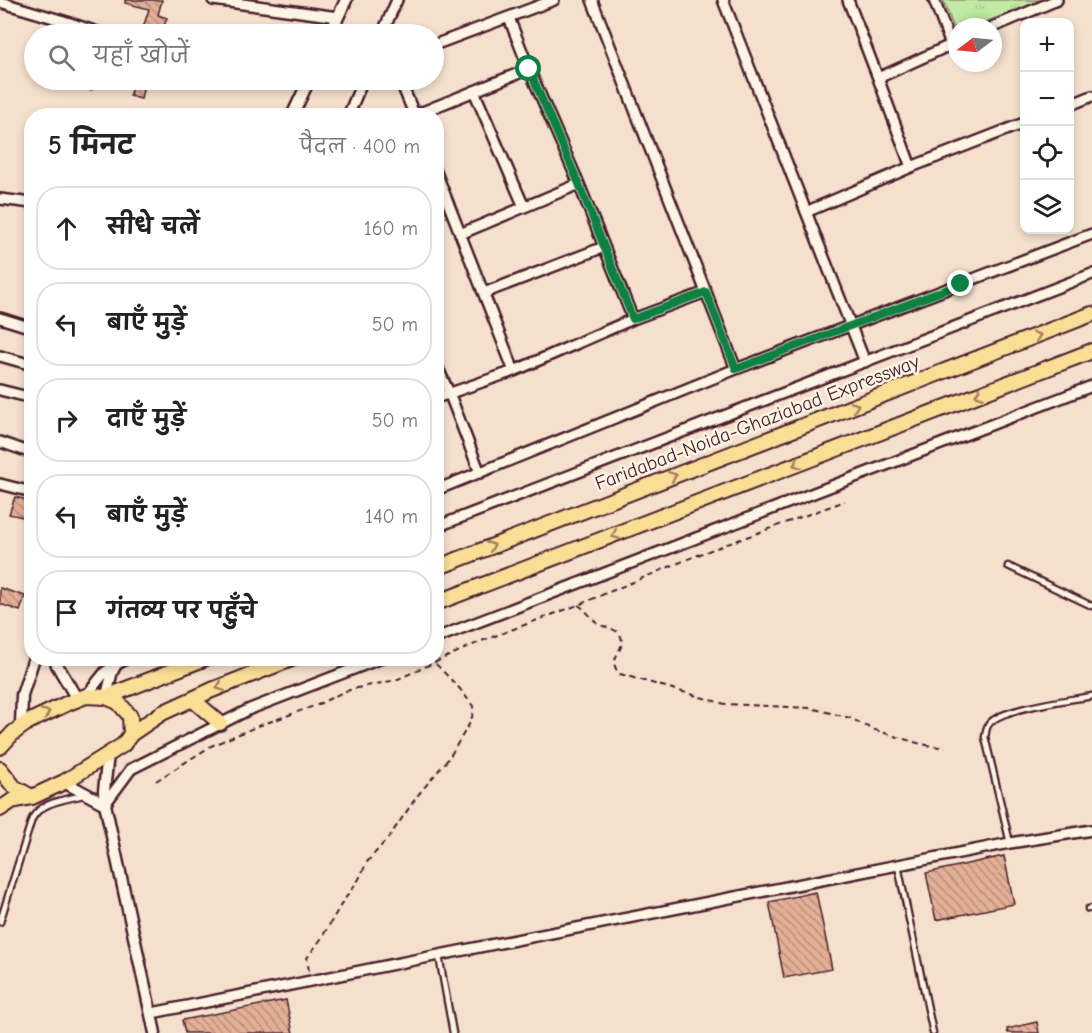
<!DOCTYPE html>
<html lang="hi">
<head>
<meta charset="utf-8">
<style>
  body { margin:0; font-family:"Comic Neue","Playpen Sans Deva",sans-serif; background:#f2f2f2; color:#222 }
  .controls { position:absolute; right:18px; top:18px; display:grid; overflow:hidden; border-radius:12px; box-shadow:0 3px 9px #0003 }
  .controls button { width:54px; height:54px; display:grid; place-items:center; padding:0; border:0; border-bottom:2px solid #e0e0e0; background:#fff; color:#222; font:30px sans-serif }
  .compass { position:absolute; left:948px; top:18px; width:54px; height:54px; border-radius:50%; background:#fff; box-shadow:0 3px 9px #0003; rotate:254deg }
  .stop { position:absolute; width:18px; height:18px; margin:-14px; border:4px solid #0b8043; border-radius:50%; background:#fff }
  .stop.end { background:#0b8043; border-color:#fff; box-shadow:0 2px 6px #0008 }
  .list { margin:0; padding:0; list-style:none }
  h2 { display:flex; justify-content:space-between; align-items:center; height:78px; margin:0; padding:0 24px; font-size:26px }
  h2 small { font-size:20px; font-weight:400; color:#767676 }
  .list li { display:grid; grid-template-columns:39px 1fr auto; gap:18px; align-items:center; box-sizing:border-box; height:84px; margin:0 12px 12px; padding:0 12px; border:2px solid #e0e0e0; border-radius:24px }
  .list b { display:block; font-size:22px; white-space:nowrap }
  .list em { font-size:20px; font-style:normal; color:#767676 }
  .icon { flex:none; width:33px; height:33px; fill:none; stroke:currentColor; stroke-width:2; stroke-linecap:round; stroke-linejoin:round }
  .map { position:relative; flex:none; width:1092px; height:1033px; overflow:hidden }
  .search { position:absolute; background:#fff; box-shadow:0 3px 9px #0003; left:24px; top:24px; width:420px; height:66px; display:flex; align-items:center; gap:15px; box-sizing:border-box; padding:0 21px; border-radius:33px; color:#767676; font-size:22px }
  .panel { position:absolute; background:#fff; box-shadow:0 3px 9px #0003; left:24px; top:108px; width:420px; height:558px; border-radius:24px }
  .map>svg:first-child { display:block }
  .grass { fill:url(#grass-tufts); stroke:#868468; stroke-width:1.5 }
  .building { fill:url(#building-back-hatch); stroke:#4a1f2b; stroke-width:1.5 }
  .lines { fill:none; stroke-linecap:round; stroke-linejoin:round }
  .service-casing { stroke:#4a1f2b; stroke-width:9 }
  .minor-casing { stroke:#4a1f2b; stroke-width:14 }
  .tertiary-casing { stroke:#4a1f2b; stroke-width:15 }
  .primary-casing { stroke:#4a1f2b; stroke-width:18 }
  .path { stroke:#4a1f2b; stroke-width:2; stroke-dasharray:6 4.5; stroke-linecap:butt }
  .service { stroke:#fcf5e5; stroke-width:4.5 }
  .minor { stroke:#fcf5e5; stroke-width:9 }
  .tertiary { stroke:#fcf5e5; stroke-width:10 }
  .primary { stroke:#f9df96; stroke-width:14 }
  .oneway { stroke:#a27f60 }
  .route { stroke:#0b8043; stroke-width:8 }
  .labels { text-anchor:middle; stroke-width:5; stroke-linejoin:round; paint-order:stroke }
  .street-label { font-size:20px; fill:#4a1f2b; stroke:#fcf5e5 }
</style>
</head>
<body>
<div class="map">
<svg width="1092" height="1033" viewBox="0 0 1092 1033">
  <defs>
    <pattern id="grass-tufts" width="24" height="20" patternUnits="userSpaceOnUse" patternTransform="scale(1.5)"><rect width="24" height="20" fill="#c2eaa5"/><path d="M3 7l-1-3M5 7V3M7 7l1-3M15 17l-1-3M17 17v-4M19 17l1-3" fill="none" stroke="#a8c88e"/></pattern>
    <pattern id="building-back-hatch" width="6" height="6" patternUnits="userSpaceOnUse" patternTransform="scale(1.5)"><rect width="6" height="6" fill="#e3b096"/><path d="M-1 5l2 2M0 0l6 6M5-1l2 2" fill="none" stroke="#ba8f7b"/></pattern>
  </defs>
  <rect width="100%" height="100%" fill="#f4e0cd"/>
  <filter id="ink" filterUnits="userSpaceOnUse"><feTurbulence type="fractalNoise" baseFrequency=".0167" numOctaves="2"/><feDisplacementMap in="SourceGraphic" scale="12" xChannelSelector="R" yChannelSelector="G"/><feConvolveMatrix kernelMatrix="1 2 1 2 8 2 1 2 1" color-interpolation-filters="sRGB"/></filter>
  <g filter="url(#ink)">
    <path class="grass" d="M 943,0 L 1042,0 L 973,27 L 957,27 L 957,33 L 956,34 Z"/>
    <path class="building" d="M 125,0 L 162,0 L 158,15 L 167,18 L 161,34 L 141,34 L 149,9 L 125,3 Z
      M 81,80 L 94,80 L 92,90 L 80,88 Z
      M 133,80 L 145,80 L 141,99 L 130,96 Z
      M 15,497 L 32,501 L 32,519 L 9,514 Z
      M 0,588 L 25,596 L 20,611 L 0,604 Z
      M 1004,856 L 1014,904 L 936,920 L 926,873 Z
      M 816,892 L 832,969 L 784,978 L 769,902 Z
      M 286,1000 L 293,1033 L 185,1033 L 182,1020 Z
      M 1037,1022 L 1039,1033 L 1008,1033 L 1007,1029 Z"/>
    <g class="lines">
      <defs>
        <path id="service" d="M 1008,566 L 1092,606
          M 1010,843 L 985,737 C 986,733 986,727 989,724 C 1000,708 1071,700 1092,696
          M 898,866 L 933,1033
          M 1088,909 L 1092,908
          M 0,922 L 32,819 C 40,802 65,800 83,795
          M 439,956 L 453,1033"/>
        <path id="minor" d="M 213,0 L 338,17
          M 592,0 L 736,369
          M 723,0 L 865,362
          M 848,0 L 878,78 L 911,167
          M 934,0 L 951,45
          M 0,2 L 67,22 L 103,34
          M 509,18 L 529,69 L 579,184 L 633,319
          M 993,27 L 1057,0
          M 382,34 L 397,0
          M 434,45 L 554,0
          M 878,78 L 957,42
          M 400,80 L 415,116
          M 474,91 L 524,207
          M 1070,105 L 1092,96
          M 415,115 L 529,69
          M 348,116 L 363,80
          M 436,172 L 514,371 L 633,319 L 706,292
          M 0,199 L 32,203
          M 806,212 L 911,167 L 1024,123
          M 460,234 L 579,184
          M 484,293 L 604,247
          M 0,318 L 32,328
          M 0,356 L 32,365
          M 436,364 L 450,395 L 480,473
          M 0,390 L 32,398
          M 436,398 L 514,371
          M 0,442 L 32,453
          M 0,484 L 32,492
          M 436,490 L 736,369 L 1092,234
          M 436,527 L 1092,274
          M 436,638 L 1092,386
          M 86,696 L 105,672 L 127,658
          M 106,697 L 112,673 L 116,665
          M 105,804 L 131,769 L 250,709 L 382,658
          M 152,1013 L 439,955 L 1010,843 L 1092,830"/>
        <path id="tertiary" d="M 330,34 L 346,0
          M 292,116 L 309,80
          M 55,658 L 57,665 L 77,699
          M 21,727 L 22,695 L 34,658
          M 108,754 L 104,791 L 105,804 L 155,1033
          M 64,782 L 105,804"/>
        <path id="primary" d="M 436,568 L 1092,314
          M 436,603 L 1092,351
          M 192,699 L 220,723
          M 131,734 L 162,713 L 212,690 L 294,658
          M 0,747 L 13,733 L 28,722 L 68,703 L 86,696 L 106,697 L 206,658
          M 0,769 L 14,787 L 32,797
          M 0,809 L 12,801 L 32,797 L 64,782 L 123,745 L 131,734 L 130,716 L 118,702 L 106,697"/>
      </defs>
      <use href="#service" class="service-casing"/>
      <use href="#minor" class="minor-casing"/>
      <use href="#tertiary" class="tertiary-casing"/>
      <use href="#primary" class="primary-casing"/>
      <path class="path" d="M 578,605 C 587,610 591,619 599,624 C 605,628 616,628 620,635 C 629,649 604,659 620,674 L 725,704 L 811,708 L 850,718 L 872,729 L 894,736 L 921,744 L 945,748
        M 156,781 L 211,746 L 258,726 L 317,705 L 343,692 L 357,688 L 396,680 L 484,640 L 578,605 L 700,554 L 845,501
        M 309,971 L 307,958 L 321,939 L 342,903 L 359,879 L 367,862 L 389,837 L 418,795 L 449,758 L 471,721 L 473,713 L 473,706 L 460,689 L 435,663"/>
      <use href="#service" class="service"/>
      <use href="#minor" class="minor"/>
      <use href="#tertiary" class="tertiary"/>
      <use href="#primary" class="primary"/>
    </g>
    <defs><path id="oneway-chevron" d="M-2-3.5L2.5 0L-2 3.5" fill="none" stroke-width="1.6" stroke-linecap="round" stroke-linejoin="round" transform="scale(1.5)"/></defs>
    <g class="oneway">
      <use href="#oneway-chevron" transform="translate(1037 336) rotate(-21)"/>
      <use href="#oneway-chevron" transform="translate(979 394) rotate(159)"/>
      <use href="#oneway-chevron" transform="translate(855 406) rotate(-21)"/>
      <use href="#oneway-chevron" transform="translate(797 464) rotate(159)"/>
      <use href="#oneway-chevron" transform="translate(673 476) rotate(-21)"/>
      <use href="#oneway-chevron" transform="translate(615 535) rotate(159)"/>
      <use href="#oneway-chevron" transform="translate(491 546) rotate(-22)"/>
      <use href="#oneway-chevron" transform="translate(220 687) rotate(159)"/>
      <use href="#oneway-chevron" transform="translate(46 713) rotate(-25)"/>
    </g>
  </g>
  <g class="lines" filter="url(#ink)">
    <path class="route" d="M 529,69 L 579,184 L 633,319 L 706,292 L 736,369 L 961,284"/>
  </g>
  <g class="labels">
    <g class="street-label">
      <text transform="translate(757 422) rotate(-21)" y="7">Faridabad-Noida-Ghaziabad Expressway</text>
    </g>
  </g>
</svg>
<div class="controls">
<button>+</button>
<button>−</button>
<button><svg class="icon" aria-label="locate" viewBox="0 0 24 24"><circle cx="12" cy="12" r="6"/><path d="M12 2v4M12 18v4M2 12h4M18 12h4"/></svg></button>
<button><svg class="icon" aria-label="layers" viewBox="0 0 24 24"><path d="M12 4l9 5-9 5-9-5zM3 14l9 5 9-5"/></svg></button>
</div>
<svg class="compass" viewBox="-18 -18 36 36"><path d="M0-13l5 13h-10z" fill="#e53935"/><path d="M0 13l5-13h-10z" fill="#767676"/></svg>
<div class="stop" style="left:529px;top:69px"></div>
<div class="stop end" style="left:961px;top:284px"></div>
<div class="search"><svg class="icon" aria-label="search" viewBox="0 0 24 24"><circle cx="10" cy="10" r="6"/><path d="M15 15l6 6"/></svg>यहाँ खोजें</div>
<section class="panel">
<h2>5 मिनट<small>पैदल · 400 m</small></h2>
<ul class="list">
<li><svg class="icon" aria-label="ahead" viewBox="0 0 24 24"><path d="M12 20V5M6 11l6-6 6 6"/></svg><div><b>सीधे चलें</b></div><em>160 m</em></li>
<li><svg class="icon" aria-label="left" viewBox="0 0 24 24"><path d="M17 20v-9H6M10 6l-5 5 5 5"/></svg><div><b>बाएँ मुड़ें</b></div><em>50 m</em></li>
<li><svg class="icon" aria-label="right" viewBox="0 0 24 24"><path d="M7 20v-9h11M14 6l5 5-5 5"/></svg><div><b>दाएँ मुड़ें</b></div><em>50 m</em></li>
<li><svg class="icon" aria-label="left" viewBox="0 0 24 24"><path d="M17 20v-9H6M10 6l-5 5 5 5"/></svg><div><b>बाएँ मुड़ें</b></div><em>140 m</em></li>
<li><svg class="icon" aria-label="arrive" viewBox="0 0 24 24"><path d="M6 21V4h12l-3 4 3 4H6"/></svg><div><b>गंतव्य पर पहुँचे</b></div></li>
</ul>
</section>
</div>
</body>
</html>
